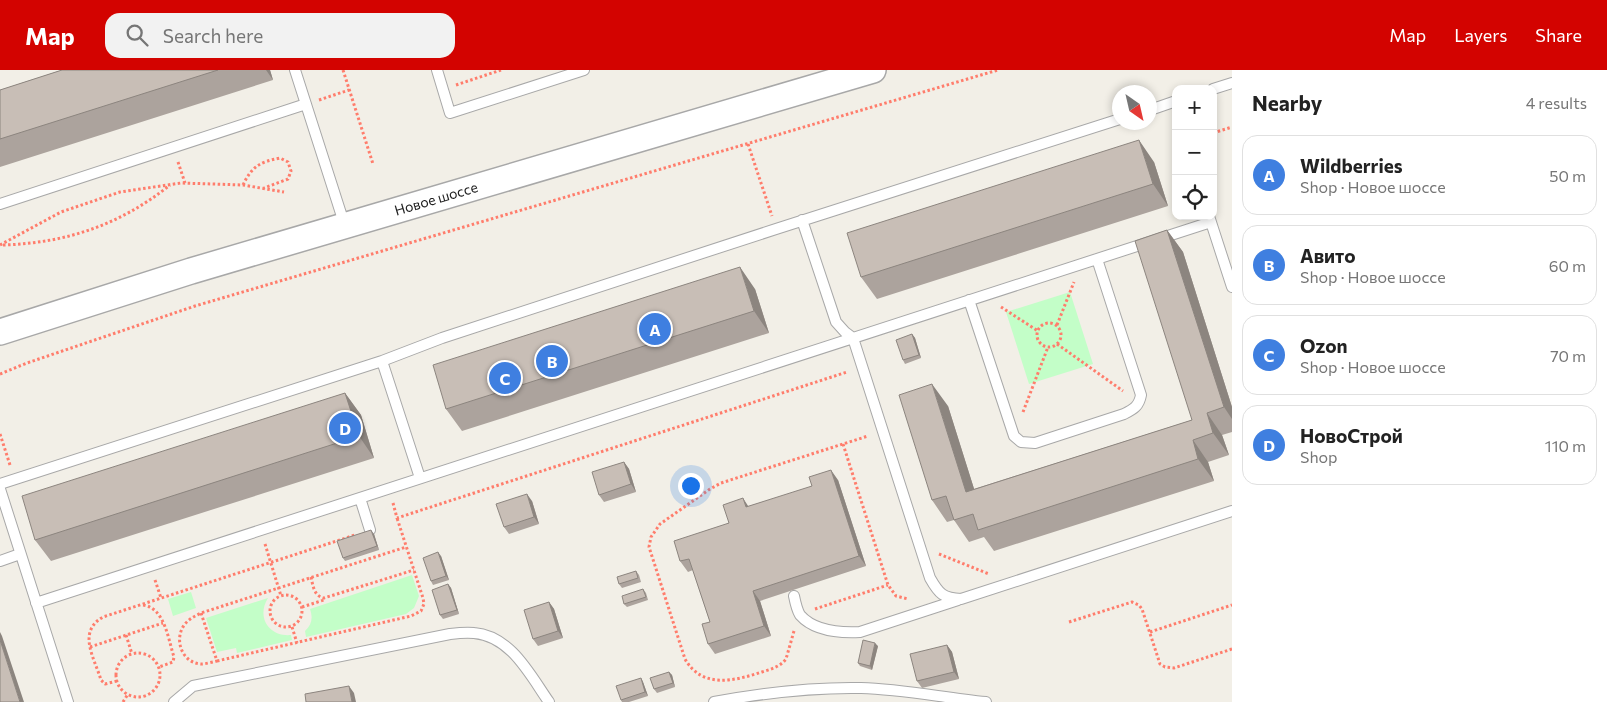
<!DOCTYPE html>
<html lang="en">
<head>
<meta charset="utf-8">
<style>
  body { margin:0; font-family:Commissioner,sans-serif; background:#f2f2f2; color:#222 }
  .controls { position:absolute; right:15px; top:15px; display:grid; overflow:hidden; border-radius:10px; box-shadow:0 2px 8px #0003 }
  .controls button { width:45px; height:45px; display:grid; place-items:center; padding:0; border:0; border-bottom:1px solid #e0e0e0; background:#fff; color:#222; font:25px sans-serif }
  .compass { position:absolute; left:1112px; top:15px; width:45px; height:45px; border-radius:50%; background:#fff; box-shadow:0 2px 8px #0003; rotate:146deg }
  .you { position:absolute; left:690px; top:415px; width:18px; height:18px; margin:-12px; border:4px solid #fff; border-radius:50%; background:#1a73e8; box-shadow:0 0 0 8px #1a73e833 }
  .badge { display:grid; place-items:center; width:32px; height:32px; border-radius:50%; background:#d30300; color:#fff; font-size:16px; font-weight:700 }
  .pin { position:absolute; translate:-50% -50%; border:2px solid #fff; box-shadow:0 1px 5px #0006 }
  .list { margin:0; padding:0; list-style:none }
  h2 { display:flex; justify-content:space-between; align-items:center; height:65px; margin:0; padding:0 20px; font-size:21px }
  h2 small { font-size:16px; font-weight:400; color:#767676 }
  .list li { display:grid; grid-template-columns:32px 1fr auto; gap:15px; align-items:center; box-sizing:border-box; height:80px; margin:0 10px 10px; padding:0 10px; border:1px solid #e0e0e0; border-radius:15px }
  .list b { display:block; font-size:19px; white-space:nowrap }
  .list p { margin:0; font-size:16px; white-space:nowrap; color:#767676 }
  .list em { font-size:16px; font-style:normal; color:#767676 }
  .icon { flex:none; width:28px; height:28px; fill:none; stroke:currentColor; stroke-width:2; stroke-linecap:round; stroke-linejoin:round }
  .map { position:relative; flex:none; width:1232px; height:632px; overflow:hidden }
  header { display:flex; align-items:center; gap:30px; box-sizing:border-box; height:70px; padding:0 25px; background:#d30300; color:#fff }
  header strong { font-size:24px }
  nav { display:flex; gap:28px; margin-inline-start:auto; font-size:18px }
  .search { width:350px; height:45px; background:#f2f2f2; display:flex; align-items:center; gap:12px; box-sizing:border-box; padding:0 18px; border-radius:15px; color:#767676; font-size:19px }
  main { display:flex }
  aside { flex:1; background:#fff }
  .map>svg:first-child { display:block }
  .park { fill:#c3fec8 }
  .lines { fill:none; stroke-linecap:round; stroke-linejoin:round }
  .service-casing { stroke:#a8a8a8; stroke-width:12 }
  .tertiary-casing { stroke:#a8a8a8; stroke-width:28 }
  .path { stroke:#ff7d6c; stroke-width:3; stroke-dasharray:2.5 2.5; stroke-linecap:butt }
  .service { stroke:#fff; stroke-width:10 }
  .tertiary { stroke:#fff; stroke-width:25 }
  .wall { fill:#aca39d }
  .shaded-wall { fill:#8c857f }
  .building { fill:#c8beb6; stroke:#8c857f }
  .labels { text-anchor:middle; stroke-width:4.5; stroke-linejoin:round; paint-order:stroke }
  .street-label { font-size:14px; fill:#212121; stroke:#fff }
</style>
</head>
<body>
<header>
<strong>Map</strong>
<div class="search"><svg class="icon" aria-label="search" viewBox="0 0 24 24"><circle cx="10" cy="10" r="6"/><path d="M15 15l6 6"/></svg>Search here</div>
<nav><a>Map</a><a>Layers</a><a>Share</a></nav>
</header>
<main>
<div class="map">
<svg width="1232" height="632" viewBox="0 0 1232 632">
  <rect width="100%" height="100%" fill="#f2efe7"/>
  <path class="park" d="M 1070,222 L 1093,294 L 1029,314 L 1006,242 Z
    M 412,505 L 419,526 L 414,538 L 406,544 L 306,567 L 305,561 C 312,554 313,548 310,539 Z
    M 191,522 L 196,538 L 173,546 L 168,529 Z
    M 268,528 C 256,547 269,567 291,565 L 292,570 L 237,583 L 236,578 L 217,582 L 206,548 Z"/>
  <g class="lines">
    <defs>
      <path id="service" d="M 295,0 L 345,156
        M 437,0 L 450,43 L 584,0
        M 1213,19 L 1232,13
        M 1150,40 L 1176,31
        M 0,134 L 306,34
        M 1209,146 L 1232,217
        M 802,150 L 836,252 L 845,262 L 853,268 L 930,508 C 939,524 943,528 961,529 L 1232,441
        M 969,230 L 1014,366 L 1021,372 L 1035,373 L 1124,344 C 1134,339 1139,336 1141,325 L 1097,189
        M 382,291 L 420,408
        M 0,414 L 382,291 L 442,268 L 776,159 L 1120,49
        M 0,419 L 68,632
        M 360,428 L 370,460
        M 0,491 L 20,484
        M 794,526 C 795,531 797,540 800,545 C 814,561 840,563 860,562 L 958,530
        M 36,533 L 1211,152
        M 174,632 L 193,616 L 450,564 C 458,563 466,562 474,563 C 511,566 530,605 549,632
        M 714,632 C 763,623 811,617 861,618 C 903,619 944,628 986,632"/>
      <g id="tertiary">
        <path id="s1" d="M 0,262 L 191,201 L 873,0"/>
      </g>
    </defs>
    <use href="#service" class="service-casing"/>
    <use href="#tertiary" class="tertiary-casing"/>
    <path class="path" d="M 343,0 L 373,94
      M 456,15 L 501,0
      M 319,30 L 349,20
      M 1213,63 L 1232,57
      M 748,74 L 772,146
      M 178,92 L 185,113
      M 243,115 C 252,96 260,92 280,88 L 288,92 L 291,101 L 288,109 L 264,118
      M 0,175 L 61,142 L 120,122 L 181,113 L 243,115 L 284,122
      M 3,175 C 66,173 120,155 170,115
      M 1001,237 L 1038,261
      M1037 265a12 12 0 1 1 24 0a12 12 0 1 1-24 0Z
      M 1057,255 L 1074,212
      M 1057,274 L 1123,321
      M 0,304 L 27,293 L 195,236 L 998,0
      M 1023,342 L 1048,277
      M 0,364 L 10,395
      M 843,374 L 888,515 L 896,526 L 908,529
      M 393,433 L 397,448 L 847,302
      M 265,474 L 281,526
      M 939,484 L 989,504
      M 311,507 C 313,516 314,526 324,528 L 414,500
      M 155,510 L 161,528
      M270 541a16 16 0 1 1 32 0a16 16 0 1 1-32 0Z
      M 143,535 C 165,538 168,569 174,587 L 173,592 L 159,597
      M 302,537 L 324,530
      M 815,539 L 888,515
      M 201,543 L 217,591 C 212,592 206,594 201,594 C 182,593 173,569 185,554 C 189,549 195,546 201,543 L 406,477
      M 1069,552 L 1132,532 L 1139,535 L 1142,539 L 1160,594 L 1165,597 L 1174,598 L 1232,579
      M 292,557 L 297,573
      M 794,561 L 786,589 C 780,597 771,599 762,602 C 734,611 702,619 685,589 L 649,477 L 651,467 L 660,454 L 710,419 L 721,413 L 868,366
      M 1150,562 L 1232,535
      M 126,565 L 132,584
      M 90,577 L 163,553
      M116 605a22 22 0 1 1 44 0a22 22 0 1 1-44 0Z
      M 217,591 L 411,546 L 421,541 L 424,534 L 423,528 L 397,448
      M 117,611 L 105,614 L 101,610 C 94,587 77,562 103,547 L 355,465
      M 123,632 L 128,624"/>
    <use href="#service" class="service"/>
    <use href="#tertiary" class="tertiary"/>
  </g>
  <path class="wall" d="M 62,0 L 270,0 L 273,10 L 0,97 L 0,20 Z
    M 1154,92 L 1168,136 L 877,229 L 861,207 Z
    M 1167,160 L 1183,182 L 1232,337 L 1232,362 L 1222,365 L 1229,385 L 1208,392 L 1214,411 L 994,481 L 984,467 L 969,472 L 954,450 L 947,452 L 932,430 L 948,336 L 974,419 L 1192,350 Z
    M 755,219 L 769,263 L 462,361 L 446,339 Z
    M 912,264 L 915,268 L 921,288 L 905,294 L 903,290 Z
    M 345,323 L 361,345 L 374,388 L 51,491 L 35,470 Z
    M 624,392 L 629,399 L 636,422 L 604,432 L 599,425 Z
    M 838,410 L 866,496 L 760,531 L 771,566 L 715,584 L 708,574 L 710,552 L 693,500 L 688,502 L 680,491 L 729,453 L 749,436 Z
    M 532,431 L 539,454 L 509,464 L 504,457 Z
    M 374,464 L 379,480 L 345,491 L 343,488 Z
    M 441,486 L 449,510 L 433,515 L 431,511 Z
    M 636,501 L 639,505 L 641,512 L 622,518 L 619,514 Z
    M 448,514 L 451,518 L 459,544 L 443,549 L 440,545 Z
    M 643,519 L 646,523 L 648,530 L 627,537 L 624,534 Z
    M 549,532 L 554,539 L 563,568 L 538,576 L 533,569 Z
    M 947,575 L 952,582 L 959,609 L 922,618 L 917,611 Z
    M 878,576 L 872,600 L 860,596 L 858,593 Z
    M 669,602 L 672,605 L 675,617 L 657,623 L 654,619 Z
    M 641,608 L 643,612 L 648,626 L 629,632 L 622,632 L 621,630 Z"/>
  <path class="shaded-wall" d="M 266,0 L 270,0 L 273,10 Z
    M 1139,70 L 1154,92 L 1168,136 L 1153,114 Z
    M 1167,160 L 1183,182 L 1232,337 L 1232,349 L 1224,337 Z
    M 740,197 L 755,219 L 769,263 L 754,241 Z
    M 912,264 L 915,268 L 921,288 L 919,285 Z
    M 932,314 L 948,336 L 982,444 L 966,422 Z
    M 345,323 L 361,345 L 374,388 L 359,366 Z
    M 1207,343 L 1222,365 L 1229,385 L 1213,363 Z
    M 1193,370 L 1208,392 L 1214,411 L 1198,389 Z
    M 624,392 L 629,399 L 636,422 L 631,414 Z
    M 831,400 L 838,410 L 866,496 L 859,486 Z
    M 527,424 L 532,431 L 539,454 L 534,447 Z
    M 743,428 L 750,439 L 746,437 Z
    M 371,460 L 374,464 L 379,480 L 377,476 Z
    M 438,482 L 441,486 L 449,510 L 446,506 Z
    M 448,514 L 451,518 L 459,544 L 457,540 Z
    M 753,521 L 760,531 L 771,566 L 764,556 Z
    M 549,532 L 554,539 L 563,568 L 558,561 Z
    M 0,562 L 2,566 L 24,632 L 20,632 L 0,570 Z
    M 875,573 L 878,576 L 872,600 L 870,596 Z
    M 947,575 L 952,582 L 959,609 L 954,602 Z
    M 669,602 L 672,605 L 675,617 L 673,613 Z
    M 641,608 L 643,612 L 648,626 L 645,622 Z
    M 349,616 L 354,623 L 356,632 L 352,632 Z"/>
  <path class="building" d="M 62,0 L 218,0 L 0,69 L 0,20 Z
    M 1139,70 L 1153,114 L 861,207 L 847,163 Z
    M 1167,160 L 1224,337 L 1207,343 L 1213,363 L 1193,370 L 1198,389 L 978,460 L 973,444 L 954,450 L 946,426 L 932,430 L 899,325 L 932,314 L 966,422 L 1192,350 L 1135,171 Z
    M 740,197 L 754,241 L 446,339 L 433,295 Z
    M 912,264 L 919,285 L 903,290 L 896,270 Z
    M 345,323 L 359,366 L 35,470 L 22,426 Z
    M 624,392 L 631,414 L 599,425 L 592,402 Z
    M 831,400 L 859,486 L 753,521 L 764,556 L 708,574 L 702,554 L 710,552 L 689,489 L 680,491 L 674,471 L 729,453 L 723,435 L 743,428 L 746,437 L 812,416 L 809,407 Z
    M 527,424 L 534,447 L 504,457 L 496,434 Z
    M 371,460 L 377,476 L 343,488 L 337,471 Z
    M 438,482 L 446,506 L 431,511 L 423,488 Z
    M 636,501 L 638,508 L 619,514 L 617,507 Z
    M 448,514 L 457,540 L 440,545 L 432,520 Z
    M 643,519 L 646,527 L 624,534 L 622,526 Z
    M 549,532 L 558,561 L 533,569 L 524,540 Z
    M 0,570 L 20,632 L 0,632 Z
    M 863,570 L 875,573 L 870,596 L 858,593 Z
    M 947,575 L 954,602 L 917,611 L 910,584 Z
    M 669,602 L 673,613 L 654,619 L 650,608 Z
    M 641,608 L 645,622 L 621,630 L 616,616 Z
    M 349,616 L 352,632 L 306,632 L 305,624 Z"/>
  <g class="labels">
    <g class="street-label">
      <text dy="5" stroke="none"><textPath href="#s1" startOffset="456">Новое шоссе</textPath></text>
    </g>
  </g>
</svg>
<div class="controls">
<button>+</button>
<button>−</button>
<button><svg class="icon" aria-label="locate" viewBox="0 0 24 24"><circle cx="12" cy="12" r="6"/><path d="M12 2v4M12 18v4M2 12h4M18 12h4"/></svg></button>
</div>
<svg class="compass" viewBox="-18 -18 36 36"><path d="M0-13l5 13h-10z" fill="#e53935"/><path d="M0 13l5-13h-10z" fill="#767676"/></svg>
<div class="you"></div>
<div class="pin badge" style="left:655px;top:259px;background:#3f7fe0">A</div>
<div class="pin badge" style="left:552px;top:291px;background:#3f7fe0">B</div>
<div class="pin badge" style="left:505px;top:308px;background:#3f7fe0">C</div>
<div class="pin badge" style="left:345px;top:358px;background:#3f7fe0">D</div>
</div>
<aside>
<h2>Nearby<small>4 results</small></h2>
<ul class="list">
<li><span class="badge" style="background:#3f7fe0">A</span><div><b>Wildberries</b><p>Shop · Новое шоссе</p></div><em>50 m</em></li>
<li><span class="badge" style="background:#3f7fe0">B</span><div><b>Авито</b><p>Shop · Новое шоссе</p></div><em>60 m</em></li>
<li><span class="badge" style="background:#3f7fe0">C</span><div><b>Ozon</b><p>Shop · Новое шоссе</p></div><em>70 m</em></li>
<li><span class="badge" style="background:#3f7fe0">D</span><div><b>НовоСтрой</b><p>Shop</p></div><em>110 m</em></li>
</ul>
</aside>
</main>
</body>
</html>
